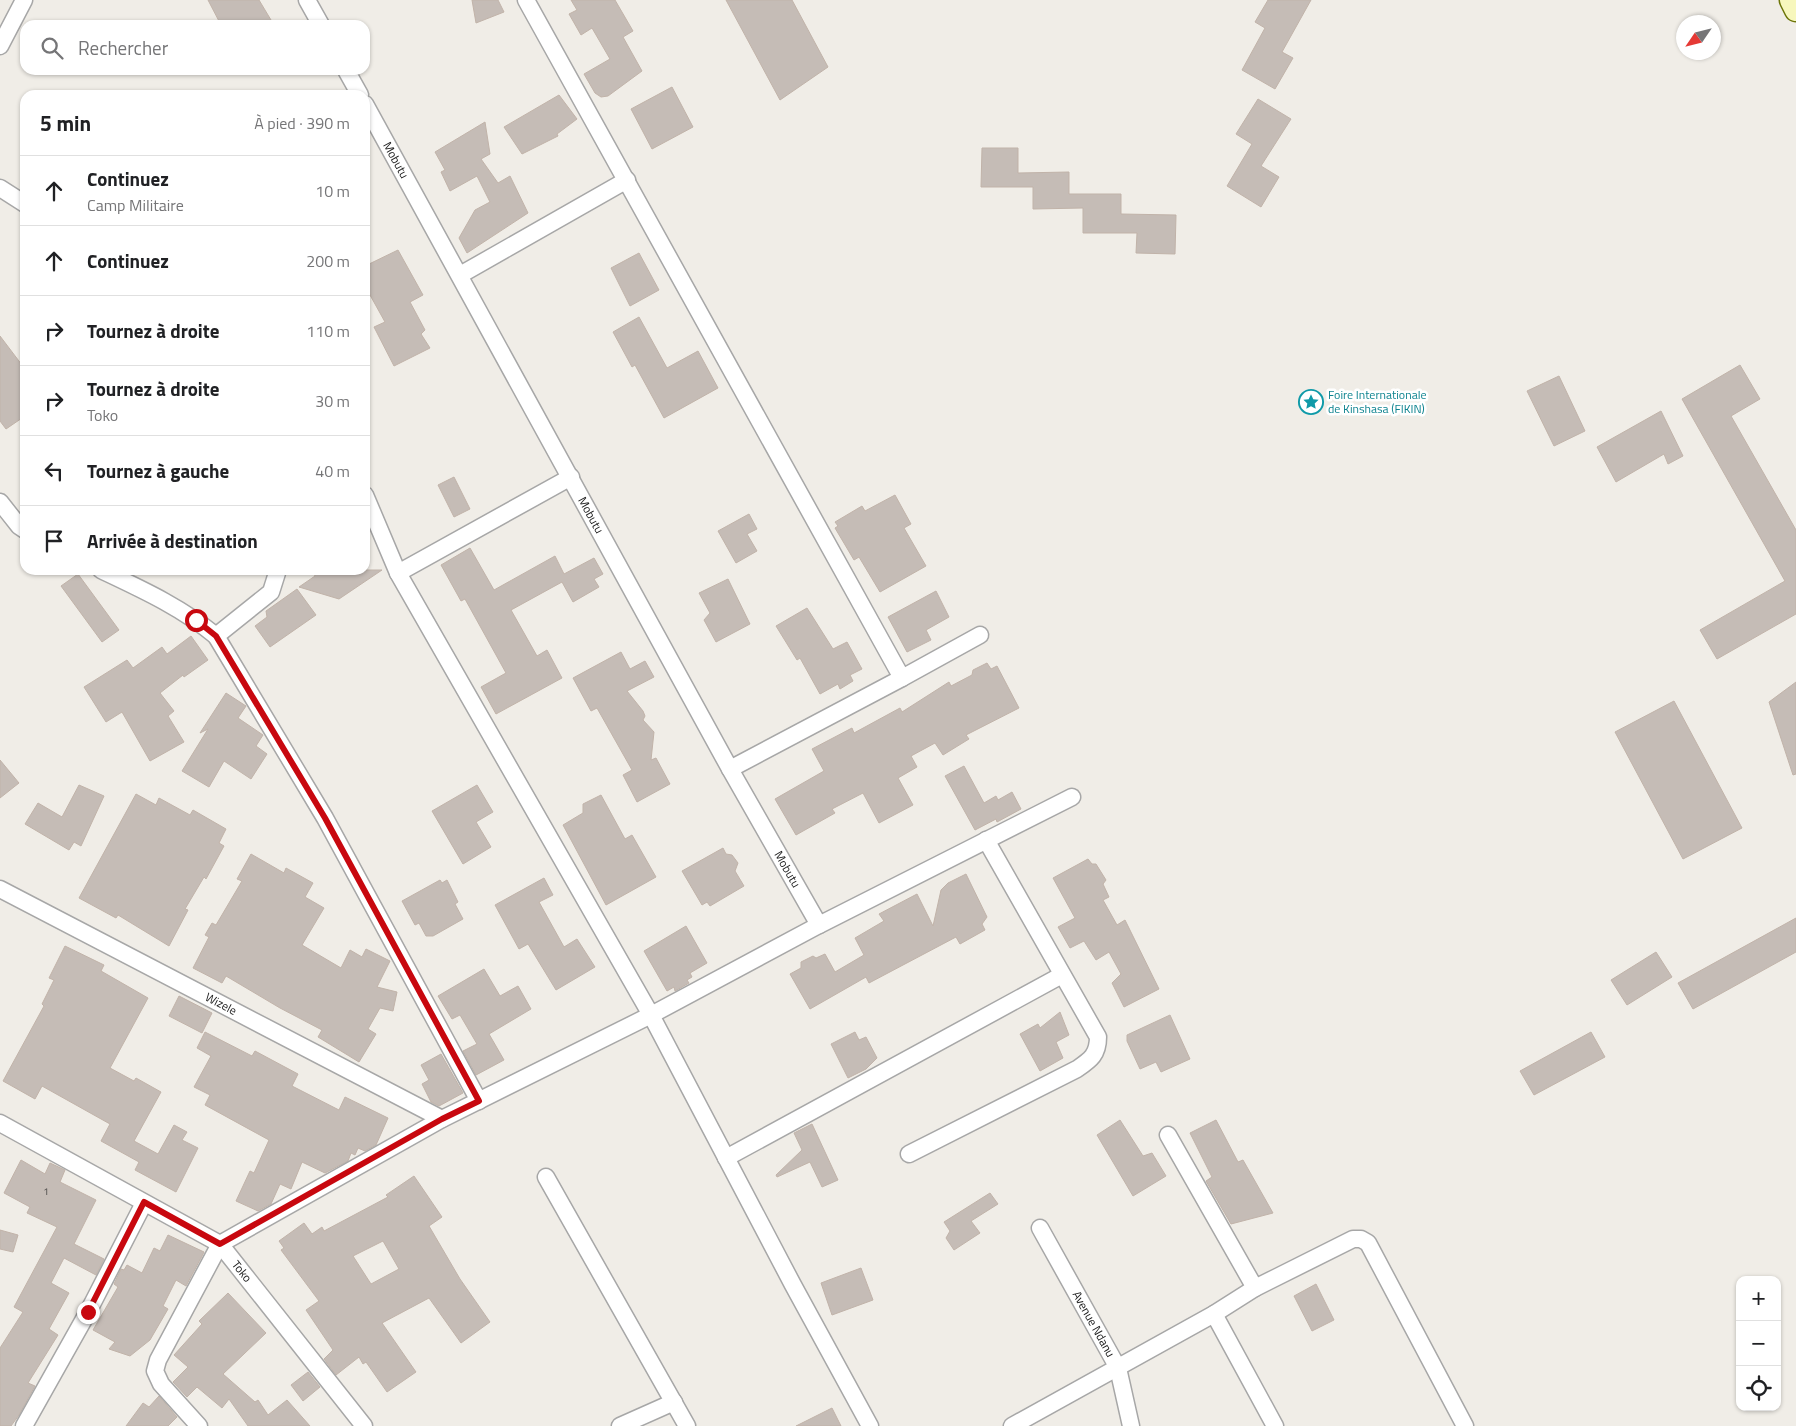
<!DOCTYPE html>
<html lang="fr">
<head>
<meta charset="utf-8">
<style>
  body { margin:0; font-family:"Titillium Web",sans-serif; background:#f6f6f6; color:#202124 }
  .controls { position:absolute; right:15px; bottom:15px; display:grid; overflow:hidden; border-radius:10px; box-shadow:0 1px 4px #0004 }
  .controls button { width:45px; height:45px; display:grid; place-items:center; padding:0; border:0; border-bottom:1px solid #e0e0e0; background:#fff; color:#202124; font:25px sans-serif }
  .compass { position:absolute; left:1676px; top:15px; width:45px; height:45px; border-radius:50%; background:#fff; box-shadow:0 1px 4px #0004; rotate:235deg }
  .stop { position:absolute; width:15px; height:15px; margin:-11px; border:4px solid #c8080f; border-radius:50%; background:#fff }
  .stop.end { background:#c8080f; border-color:#fff; box-shadow:0 1px 5px #0008 }
  .list { margin:0; padding:0; list-style:none }
  h2 { display:flex; justify-content:space-between; align-items:center; height:65px; margin:0; padding:0 20px; font-size:21px }
  h2 small { font-size:16px; font-weight:400; color:#757577 }
  .list li { display:grid; grid-template-columns:32px 1fr auto; gap:15px; align-items:center; box-sizing:border-box; height:70px; padding:0 20px; border-top:1px solid #e0e0e0 }
  .list b { display:block; font-size:19px; white-space:nowrap }
  .list p { margin:0; font-size:16px; white-space:nowrap; color:#757577 }
  .list em { font-size:16px; font-style:normal; color:#757577 }
  .icon { flex:none; width:28px; height:28px; fill:none; stroke:currentColor; stroke-width:2; stroke-linecap:round; stroke-linejoin:round }
  .map { position:relative; flex:none; width:1796px; height:1426px; overflow:hidden }
  .search { position:absolute; background:#fff; box-shadow:0 1px 4px #0004; left:20px; top:20px; width:350px; height:55px; display:flex; align-items:center; gap:12px; box-sizing:border-box; padding:0 18px; border-radius:15px; color:#757577; font-size:19px }
  .panel { position:absolute; background:#fff; box-shadow:0 1px 4px #0004; left:20px; top:90px; width:350px; height:485px; border-radius:15px }
  .map>svg:first-child { display:block }
  .building { fill:#c5bcb6; stroke:#c1b3a9; fill-rule:evenodd }
  .lines { fill:none; stroke-linecap:round; stroke-linejoin:round }
  .street-casing { stroke:#a7a7a7; stroke-width:19 }
  .secondary-casing { stroke:#6d7509; stroke-width:25 }
  .street { stroke:#fff; stroke-width:16 }
  .secondary { stroke:#f7f7bd; stroke-width:22 }
  .route { stroke:#c8080f; stroke-width:6 }
  .labels { text-anchor:middle; stroke-width:5; stroke-linejoin:round; paint-order:stroke }
  .number-label { font-size:10px; fill:#494746 }
  .street-label { font-size:12px; fill:#202020; stroke:#fff }
  .culture-label { font-size:12px; fill:#0d838f; stroke:#fff; text-anchor:start }
</style>
</head>
<body>
<div class="map">
<svg width="1796" height="1426" viewBox="0 0 1796 1426">
  <rect width="100%" height="100%" fill="#f0ede7"/>
  <path class="building" d="M 208,0 L 259,0 L 274,25 L 221,25 Z
    M 472,0 L 498,0 L 504,12 L 476,23 Z
    M 571,0 L 615,0 L 633,31 L 623,37 L 642,71 L 608,96 L 601,97 L 595,93 L 584,74 L 610,59 L 592,28 L 581,35 L 569,14 L 577,10 Z
    M 726,0 L 792,0 L 828,67 L 780,100 Z
    M 1268,0 L 1311,0 L 1282,52 L 1293,58 L 1275,89 L 1242,70 L 1265,28 L 1255,22 Z
    M 672,87 L 693,127 L 652,149 L 631,109 Z
    M 559,95 L 577,119 L 557,134 L 558,136 L 522,154 L 504,127 Z
    M 1258,99 L 1291,119 L 1261,166 L 1279,177 L 1261,207 L 1227,186 L 1252,144 L 1236,134 Z
    M 485,122 L 490,154 L 481,159 L 498,183 L 510,176 L 528,213 L 467,253 L 459,238 L 475,210 L 490,202 L 477,176 L 450,191 L 441,172 L 445,170 L 435,152 Z
    M 982,148 L 1018,148 L 1018,173 L 1069,172 L 1069,194 L 1121,194 L 1121,214 L 1176,215 L 1175,254 L 1136,253 L 1137,233 L 1083,233 L 1083,208 L 1033,209 L 1033,187 L 981,187 Z
    M 398,250 L 423,295 L 410,302 L 425,330 L 421,334 L 430,348 L 394,366 L 374,327 L 385,322 L 365,286 L 365,266 Z
    M 639,253 L 659,290 L 630,306 L 611,268 Z
    M 639,317 L 667,368 L 698,351 L 718,388 L 664,418 L 635,365 L 632,367 L 613,332 Z
    M 0,336 L 25,369 L 25,416 L 6,429 L 0,421 Z
    M 1740,365 L 1760,399 L 1731,416 L 1796,530 L 1796,614 L 1717,659 L 1700,630 L 1785,581 L 1682,399 Z
    M 1559,376 L 1585,431 L 1554,446 L 1527,391 Z
    M 1661,411 L 1683,456 L 1668,464 L 1664,454 L 1616,482 L 1597,447 Z
    M 454,477 L 470,509 L 454,517 L 438,485 Z
    M 895,495 L 911,524 L 904,528 L 926,566 L 880,592 L 859,557 L 854,560 L 835,528 L 838,526 L 835,522 L 862,506 L 865,511 Z
    M 749,514 L 757,529 L 747,534 L 757,551 L 736,563 L 718,531 Z
    M 470,548 L 494,590 L 555,556 L 564,574 L 594,558 L 603,574 L 594,579 L 599,587 L 573,602 L 562,582 L 511,610 L 537,656 L 547,650 L 562,678 L 496,714 L 481,687 L 506,673 L 465,599 L 461,601 L 441,565 Z
    M 313,570 L 382,570 L 339,599 L 299,587 L 315,576 Z
    M 78,574 L 119,630 L 102,642 L 61,586 Z
    M 728,579 L 750,624 L 716,642 L 704,620 L 710,613 L 699,593 Z
    M 297,589 L 316,615 L 270,647 L 255,626 L 267,617 L 266,611 Z
    M 936,591 L 949,617 L 926,630 L 931,640 L 907,652 L 888,617 Z
    M 807,608 L 833,649 L 847,642 L 862,669 L 850,675 L 853,681 L 840,689 L 838,684 L 820,694 L 800,658 L 797,660 L 776,626 Z
    M 191,636 L 208,660 L 184,677 L 183,675 L 160,693 L 174,711 L 168,716 L 184,742 L 150,761 L 122,712 L 106,722 L 84,687 L 127,660 L 133,668 L 162,647 L 167,654 Z
    M 621,652 L 630,669 L 645,661 L 654,677 L 627,691 L 643,711 L 645,716 L 643,720 L 654,732 L 651,760 L 656,758 L 670,784 L 637,802 L 623,775 L 632,770 L 597,708 L 591,711 L 573,678 Z
    M 987,663 L 991,669 L 997,666 L 1019,708 L 966,735 L 969,739 L 943,755 L 935,743 L 911,756 L 917,767 L 898,778 L 913,805 L 879,823 L 863,793 L 832,809 L 835,813 L 796,835 L 775,799 L 824,771 L 812,749 L 852,728 L 854,733 L 900,708 L 902,712 L 949,682 L 951,686 L 972,675 L 973,670 Z
    M 1796,682 L 1796,774 L 1793,775 L 1769,702 Z
    M 226,693 L 246,706 L 238,718 L 263,735 L 256,746 L 267,754 L 251,779 L 224,761 L 209,787 L 182,771 L 208,729 L 200,733 Z
    M 1674,701 L 1742,828 L 1683,859 L 1615,732 Z
    M 0,760 L 19,783 L 0,798 Z
    M 964,766 L 984,803 L 996,796 L 998,800 L 1012,792 L 1021,809 L 997,822 L 996,819 L 975,830 L 945,776 Z
    M 79,785 L 104,796 L 81,846 L 74,842 L 69,850 L 25,824 L 38,803 L 62,817 Z
    M 477,785 L 493,812 L 476,822 L 491,847 L 463,864 L 432,811 Z
    M 136,794 L 156,805 L 159,798 L 190,815 L 193,810 L 226,829 L 219,843 L 224,846 L 206,879 L 204,877 L 185,909 L 188,910 L 169,946 L 118,915 L 116,918 L 79,898 Z
    M 601,795 L 625,839 L 632,835 L 656,877 L 606,905 L 563,825 L 583,813 L 583,804 Z
    M 723,848 L 726,854 L 732,855 L 738,863 L 735,871 L 744,886 L 710,906 L 707,902 L 702,905 L 682,871 Z
    M 251,854 L 284,873 L 286,868 L 313,883 L 305,897 L 324,908 L 302,945 L 341,968 L 350,950 L 362,957 L 366,949 L 390,961 L 377,987 L 397,992 L 393,1011 L 380,1008 L 368,1029 L 376,1034 L 359,1062 L 318,1037 L 322,1030 L 280,1008 L 226,976 L 222,983 L 193,968 L 209,937 L 205,935 L 212,923 L 216,925 L 242,881 L 237,879 Z
    M 1088,859 L 1092,864 L 1096,864 L 1106,880 L 1103,884 L 1109,897 L 1103,900 L 1117,925 L 1125,920 L 1159,989 L 1124,1007 L 1112,983 L 1121,974 L 1109,952 L 1096,960 L 1084,941 L 1070,948 L 1058,927 L 1075,918 L 1053,878 Z
    M 966,874 L 987,917 L 982,924 L 985,930 L 960,944 L 956,937 L 869,983 L 866,977 L 810,1009 L 790,974 L 801,968 L 801,962 L 813,956 L 816,958 L 825,954 L 835,972 L 864,955 L 855,938 L 884,921 L 879,914 L 917,894 L 933,926 L 941,890 L 948,883 Z
    M 544,878 L 553,895 L 539,902 L 564,947 L 577,939 L 595,967 L 556,990 L 528,944 L 519,949 L 495,905 Z
    M 440,880 L 442,883 L 447,880 L 458,902 L 455,904 L 463,919 L 433,936 L 426,936 L 419,923 L 415,925 L 402,901 Z
    M 1796,918 L 1796,952 L 1693,1009 L 1678,983 Z
    M 686,926 L 707,963 L 690,973 L 692,977 L 687,980 L 689,983 L 675,991 L 674,987 L 667,991 L 644,951 Z
    M 65,946 L 104,965 L 101,971 L 148,998 L 110,1068 L 134,1081 L 136,1078 L 161,1092 L 134,1141 L 158,1154 L 174,1125 L 187,1132 L 182,1140 L 198,1148 L 176,1192 L 135,1170 L 139,1162 L 101,1141 L 110,1124 L 42,1086 L 35,1099 L 3,1081 L 44,1006 L 42,1004 L 54,980 L 49,978 Z
    M 1656,952 L 1672,977 L 1627,1005 L 1611,980 Z
    M 484,969 L 500,996 L 518,986 L 531,1009 L 489,1034 L 504,1060 L 476,1075 L 463,1051 L 477,1044 L 460,1015 L 452,1019 L 438,996 Z
    M 179,996 L 212,1013 L 202,1033 L 169,1016 Z
    M 1060,1012 L 1069,1035 L 1056,1042 L 1063,1058 L 1040,1071 L 1020,1034 L 1038,1024 L 1040,1028 Z
    M 1170,1015 L 1190,1059 L 1161,1072 L 1156,1062 L 1140,1069 L 1127,1041 L 1127,1035 Z
    M 205,1032 L 252,1056 L 255,1051 L 298,1074 L 292,1086 L 339,1110 L 345,1097 L 388,1118 L 376,1145 L 365,1151 L 358,1148 L 355,1155 L 351,1153 L 348,1161 L 325,1173 L 302,1162 L 291,1189 L 280,1184 L 271,1204 L 258,1211 L 236,1201 L 250,1171 L 254,1173 L 269,1140 L 205,1105 L 210,1095 L 194,1087 L 211,1056 L 197,1048 Z
    M 855,1032 L 859,1040 L 866,1037 L 877,1058 L 866,1069 L 848,1078 L 831,1044 Z
    M 1591,1032 L 1605,1057 L 1534,1095 L 1520,1071 Z
    M 441,1054 L 463,1093 L 439,1106 L 431,1102 L 422,1084 L 429,1080 L 421,1065 Z
    M 1120,1120 L 1143,1156 L 1152,1153 L 1166,1176 L 1133,1196 L 1097,1135 Z
    M 1216,1120 L 1238,1162 L 1243,1160 L 1273,1213 L 1231,1224 L 1206,1181 L 1212,1177 L 1190,1133 Z
    M 812,1124 L 838,1180 L 822,1187 L 810,1162 L 777,1177 L 776,1175 L 802,1150 L 794,1133 Z
    M 21,1160 L 45,1174 L 50,1163 L 65,1170 L 60,1182 L 96,1200 L 74,1244 L 104,1259 L 96,1275 L 64,1258 L 51,1283 L 69,1293 L 49,1329 L 58,1335 L 28,1383 L 35,1386 L 19,1415 L 11,1426 L 0,1426 L 0,1348 L 23,1312 L 14,1307 L 57,1227 L 27,1213 L 30,1207 L 4,1193 Z
    M 414,1176 L 442,1217 L 429,1226 L 460,1279 L 490,1322 L 461,1343 L 429,1298 L 382,1323 L 416,1372 L 387,1392 L 366,1362 L 363,1364 L 359,1357 L 336,1375 L 324,1359 L 333,1350 L 306,1310 L 319,1301 L 281,1250 L 284,1248 L 279,1241 L 304,1223 L 312,1234 L 322,1227 L 324,1231 L 388,1197 L 386,1195 ZM 383,1241 L 399,1269 L 371,1284 L 353,1256 Z
    M 990,1193 L 998,1204 L 971,1221 L 980,1233 L 954,1250 L 946,1238 L 950,1231 L 944,1222 Z
    M 0,1230 L 18,1235 L 13,1252 L 0,1249 Z
    M 168,1235 L 204,1252 L 201,1258 L 186,1286 L 176,1280 L 163,1306 L 168,1309 L 150,1340 L 130,1356 L 109,1349 L 115,1342 L 93,1330 L 118,1287 L 114,1284 L 121,1269 L 124,1270 L 127,1265 L 142,1273 L 154,1248 L 160,1251 Z
    M 861,1268 L 873,1300 L 832,1315 L 821,1283 Z
    M 1316,1284 L 1334,1320 L 1312,1331 L 1294,1296 Z
    M 228,1293 L 266,1333 L 223,1374 L 255,1402 L 258,1400 L 268,1415 L 287,1400 L 310,1426 L 248,1426 L 229,1399 L 222,1408 L 197,1387 L 187,1397 L 173,1382 L 188,1367 L 174,1355 L 202,1324 L 199,1321 Z
    M 308,1372 L 320,1387 L 303,1401 L 291,1385 Z
    M 159,1396 L 177,1417 L 168,1426 L 126,1426 L 143,1403 L 149,1407 Z
    M 832,1408 L 841,1426 L 796,1426 Z"/>
  <g class="lines">
    <defs>
      <g id="street">
        <path d="M 307,0 L 321,25"/>
        <path d="M 526,0 L 902,678 L 730,769"/>
        <path d="M 0,46 L 24,0"/>
        <path d="M 346,70 L 360,95"/>
        <path id="s1" d="M 365,104 L 730,769 L 819,925"/>
        <path d="M 0,188 L 25,204"/>
        <path d="M 460,275 L 627,180"/>
        <path d="M 365,495 L 398,573 L 651,1015 L 793,1285 L 870,1426"/>
        <path d="M 0,502 L 19,526 L 25,530"/>
        <path d="M 101,570 C 141,589 181,607 216,636 L 271,592 L 277,573 L 276,570"/>
        <path d="M 398,573 L 571,477"/>
        <path d="M 216,636 L 325,818 L 479,1101"/>
        <path d="M 902,678 L 980,635"/>
        <path id="s2" d="M 0,889 L 442,1119"/>
        <path id="s3" d="M 0,1123 L 220,1244 L 364,1426"/>
        <path d="M 1168,1135 L 1255,1288"/>
        <path d="M 909,1154 L 1077,1069 C 1090,1060 1098,1055 1098,1037 L 986,840"/>
        <path d="M 726,1158 L 1062,975"/>
        <path d="M 546,1177 L 687,1426"/>
        <path id="s4" d="M 1040,1228 L 1118,1368 L 1131,1426"/>
        <path d="M 1214,1314 L 1275,1426"/>
        <path d="M 24,1426 L 88,1312 L 144,1203"/>
        <path d="M 199,1426 L 161,1384 L 155,1371 L 158,1360 L 220,1244 L 442,1119 L 651,1015 L 819,925 L 1072,797"/>
        <path d="M 620,1426 L 674,1402"/>
        <path d="M 1012,1426 L 1214,1314 L 1255,1288 L 1353,1239 L 1361,1239 L 1368,1243 L 1465,1426"/>
      </g>
      <path id="secondary" d="M 1791,0 L 1796,10"/>
    </defs>
    <use href="#street" class="street-casing"/>
    <use href="#secondary" class="secondary-casing"/>
    <use href="#street" class="street"/>
    <use href="#secondary" class="secondary"/>
  </g>
  <g class="lines">
    <path class="route" d="M 88,1312 L 144,1202 L 220,1244 L 442,1119 L 479,1101 L 325,818 L 216,636 L 196,620"/>
  </g>
  <defs>
    <symbol id="sight-ring" viewBox="-11 -11 22 22"><circle r="9.5" fill="#fff" stroke="#0f9aa8" stroke-width="1.5"/><path d="M0-6L1.8-2.2L6-1.7L2.9 1.2L3.7 5.4L0 3.3L-3.7 5.4L-2.9 1.2L-6-1.7L-1.8-2.2Z" fill="#0f9aa8"/></symbol>
  </defs>
  <g fill-rule="evenodd">
    <use href="#sight-ring" x="1297" y="388" width="28" height="28"/>
  </g>
  <g class="labels">
    <g class="number-label">
      <text x="46" y="1195">1</text>
    </g>
    <g class="street-label">
      <text dy="4" stroke="none"><textPath href="#s1" startOffset="64">Mobutu</textPath></text>
      <text dy="4" stroke="none"><textPath href="#s1" startOffset="469">Mobutu</textPath></text>
      <text dy="4" stroke="none"><textPath href="#s1" startOffset="874">Mobutu</textPath></text>
      <text dy="4" stroke="none"><textPath href="#s2" startOffset="249">Wizele</textPath></text>
      <text dy="4" stroke="none"><textPath href="#s3" startOffset="286">Toko</textPath></text>
      <text dy="4" stroke="none"><textPath href="#s4" startOffset="110">Avenue Ndanu</textPath></text>
    </g>
    <g class="culture-label">
      <text x="1328" y="399">Foire Internationale<tspan x="1328" dy="14">de Kinshasa (FIKIN)</tspan></text>
    </g>
  </g>
</svg>
<div class="controls">
<button>+</button>
<button>−</button>
<button><svg class="icon" aria-label="locate" viewBox="0 0 24 24"><circle cx="12" cy="12" r="6"/><path d="M12 2v4M12 18v4M2 12h4M18 12h4"/></svg></button>
</div>
<svg class="compass" viewBox="-18 -18 36 36"><path d="M0-13l5 13h-10z" fill="#e53935"/><path d="M0 13l5-13h-10z" fill="#757577"/></svg>
<div class="stop" style="left:196px;top:620px"></div>
<div class="stop end" style="left:88px;top:1312px"></div>
<div class="search"><svg class="icon" aria-label="search" viewBox="0 0 24 24"><circle cx="10" cy="10" r="6"/><path d="M15 15l6 6"/></svg>Rechercher</div>
<section class="panel">
<h2>5 min<small>À pied · 390 m</small></h2>
<ul class="list">
<li><svg class="icon" aria-label="ahead" viewBox="0 0 24 24"><path d="M12 20V5M6 11l6-6 6 6"/></svg><div><b>Continuez</b><p>Camp Militaire</p></div><em>10 m</em></li>
<li><svg class="icon" aria-label="ahead" viewBox="0 0 24 24"><path d="M12 20V5M6 11l6-6 6 6"/></svg><div><b>Continuez</b></div><em>200 m</em></li>
<li><svg class="icon" aria-label="right" viewBox="0 0 24 24"><path d="M7 20v-9h11M14 6l5 5-5 5"/></svg><div><b>Tournez à droite</b></div><em>110 m</em></li>
<li><svg class="icon" aria-label="right" viewBox="0 0 24 24"><path d="M7 20v-9h11M14 6l5 5-5 5"/></svg><div><b>Tournez à droite</b><p>Toko</p></div><em>30 m</em></li>
<li><svg class="icon" aria-label="left" viewBox="0 0 24 24"><path d="M17 20v-9H6M10 6l-5 5 5 5"/></svg><div><b>Tournez à gauche</b></div><em>40 m</em></li>
<li><svg class="icon" aria-label="arrive" viewBox="0 0 24 24"><path d="M6 21V4h12l-3 4 3 4H6"/></svg><div><b>Arrivée à destination</b></div></li>
</ul>
</section>
</div>
</body>
</html>
